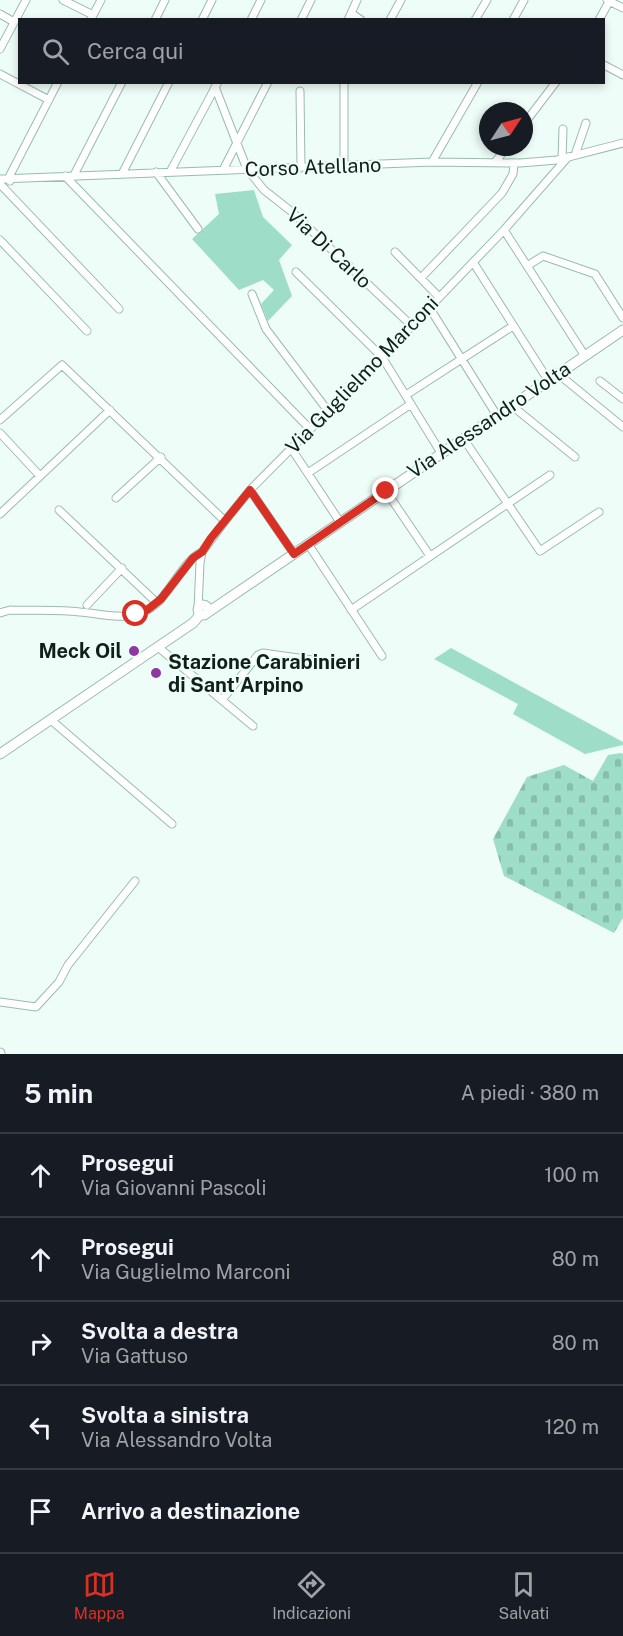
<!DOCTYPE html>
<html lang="it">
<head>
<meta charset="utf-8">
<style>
  body { margin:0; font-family:"Public Sans",sans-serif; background:#20242c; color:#f1f3f6 }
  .compass { position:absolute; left:479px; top:102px; width:54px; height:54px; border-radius:50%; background:#171b24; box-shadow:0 3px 9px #0003; rotate:54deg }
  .stop { position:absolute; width:18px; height:18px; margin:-14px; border:4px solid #d93025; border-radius:50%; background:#fff }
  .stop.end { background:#d93025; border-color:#fff; box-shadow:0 2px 6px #0008 }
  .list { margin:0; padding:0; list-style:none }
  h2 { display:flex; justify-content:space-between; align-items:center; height:78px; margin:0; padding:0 24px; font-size:26px }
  h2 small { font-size:20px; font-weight:400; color:#9ea1a6 }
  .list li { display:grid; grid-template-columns:39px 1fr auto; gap:18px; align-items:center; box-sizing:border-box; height:84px; padding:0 24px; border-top:2px solid #363941 }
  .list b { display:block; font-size:22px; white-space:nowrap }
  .list p { margin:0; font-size:20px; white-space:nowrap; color:#9ea1a6 }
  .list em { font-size:20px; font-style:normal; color:#9ea1a6 }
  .icon { flex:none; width:33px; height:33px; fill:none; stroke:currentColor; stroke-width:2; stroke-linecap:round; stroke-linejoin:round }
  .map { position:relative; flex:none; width:623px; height:1054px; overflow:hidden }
  .search { position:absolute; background:#171b24; box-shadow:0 3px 9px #0003; left:18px; right:18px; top:18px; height:66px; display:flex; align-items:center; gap:15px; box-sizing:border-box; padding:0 21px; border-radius:0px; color:#9ea1a6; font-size:22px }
  .sheet { height:498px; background:#171b24 }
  nav { display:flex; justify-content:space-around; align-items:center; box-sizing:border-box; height:84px; border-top:2px solid #363941; background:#171b24; font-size:16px; color:#9ea1a6 }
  nav a { display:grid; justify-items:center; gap:3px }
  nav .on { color:#d93025 }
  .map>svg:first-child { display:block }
  .green { fill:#9edec8 }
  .cemetery { fill:url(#cemetery-stones) }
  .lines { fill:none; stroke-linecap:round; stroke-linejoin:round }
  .street-casing { stroke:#98bcaf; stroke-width:9 }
  .secondary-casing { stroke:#98bcaf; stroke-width:11 }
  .street { stroke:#fff; stroke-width:7 }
  .secondary { stroke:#fff; stroke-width:9 }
  .route { stroke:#d93025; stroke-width:8 }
  .poi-dot { fill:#9036a1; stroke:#eefdf8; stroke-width:2 }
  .labels { text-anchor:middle; stroke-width:4.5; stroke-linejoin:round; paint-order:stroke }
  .street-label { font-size:20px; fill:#111f1a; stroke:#eefdf8 }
  .poi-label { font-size:20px; font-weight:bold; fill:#111f1a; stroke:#eefdf8; text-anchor:end }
</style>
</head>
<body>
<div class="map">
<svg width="623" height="1054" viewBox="0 0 623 1054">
  <defs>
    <pattern id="cemetery-stones" width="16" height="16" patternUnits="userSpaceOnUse" patternTransform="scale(1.5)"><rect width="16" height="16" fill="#9edec8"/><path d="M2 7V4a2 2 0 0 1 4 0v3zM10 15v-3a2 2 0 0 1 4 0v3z" fill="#87beab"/></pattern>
  </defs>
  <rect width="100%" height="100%" fill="#eefdf8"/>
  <path class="green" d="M 254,190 L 263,217 L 292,245 L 279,260 L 292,296 L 268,321 L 261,304 L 274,290 L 263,280 L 239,290 L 192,239 L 219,214 L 215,194 Z
    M 451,648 L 623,742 L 623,745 L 585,754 L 513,714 L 518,704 L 434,659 Z"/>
  <path class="cemetery" d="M 621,753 L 623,754 L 623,918 L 614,933 L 504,876 L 493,839 L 527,777 L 564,765 L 593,781 L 608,755 Z"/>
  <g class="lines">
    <defs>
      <path id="street" d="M 63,0 L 93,15
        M 607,0 L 623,8
        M 351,13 L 361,20
        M 0,14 L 14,22
        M 91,19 L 101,0
        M 155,20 L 165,0
        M 202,20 L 212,0
        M 251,20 L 261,0
        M 301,20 L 311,0
        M 348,20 L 357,0
        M 390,20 L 401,0
        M 475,20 L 487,0
        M 513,20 L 524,0
        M 599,20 L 610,0
        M 0,49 L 26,0
        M 604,65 L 623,75
        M 0,74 L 49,100
        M 344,82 L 344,166
        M 215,87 L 247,169 L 264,190 L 292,212 L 412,326
        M 300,91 L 301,168
        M 524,124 L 556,82
        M 575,155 L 586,123
        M 562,159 L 563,129
        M 496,161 L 507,147
        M 432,162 L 478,82
        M 223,170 L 268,82
        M 156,172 L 198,229
        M 170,172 L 218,82
        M 122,174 L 169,82
        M 74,175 L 122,82
        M 65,176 L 310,429
        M 0,179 L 432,162 L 520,163 L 557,160 L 623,143
        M 10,181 L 8,179 L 58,82
        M 0,184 L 119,309
        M 504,230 L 585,356
        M 0,240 L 87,331
        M 395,252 L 439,297
        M 473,262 L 548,380
        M 527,266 L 543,256 L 595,274 L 623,318
        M 296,272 L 382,357 L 441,453
        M 421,278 L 502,193 L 513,174 L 514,163
        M 252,294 L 266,329 L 328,411
        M 429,307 L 496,414
        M 557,373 L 623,427
        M 600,381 L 623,399
        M 406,395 L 513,326
        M 511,405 L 575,457
        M 0,420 L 62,365 L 225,521
        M 0,433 L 40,476
        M 463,438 L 540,551 L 599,512
        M 291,448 L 340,522
        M 308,473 L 411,404
        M 250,490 L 294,554
        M 386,491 L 430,556
        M 116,498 L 161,457
        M 59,510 L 157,603
        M 0,514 L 110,410
        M 308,544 L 382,656
        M 87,605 L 122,568
        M 198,609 L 200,563 L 202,552 L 225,521 L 250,490 L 382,357 L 504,230 L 568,157
        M 351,610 L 550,475
        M 0,613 L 10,610 C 33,611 57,609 80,612 C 106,614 134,624 156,604 C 171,591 185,559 202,552
        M 158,647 L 253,726
        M 222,700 L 258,655 L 263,653 L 319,661
        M 51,720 L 172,824
        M 0,1002 L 36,1007 L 59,982 L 68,965 L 135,881"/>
      <path id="secondary" d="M198 610a5 5 0 1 1 10 0a5 5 0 1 1-10 0Z
        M 207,613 L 623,330
        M 0,754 L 193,623 L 200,615
        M 0,1053 L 0,1054"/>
    </defs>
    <use href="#street" class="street-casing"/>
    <use href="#secondary" class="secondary-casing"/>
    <use href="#street" class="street"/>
    <use href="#secondary" class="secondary"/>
  </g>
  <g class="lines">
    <path class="route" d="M 136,614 L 147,610 L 161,599 L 193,558 L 202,552 L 211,538 L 250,490 L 294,554 L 386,491"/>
  </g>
  <g class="poi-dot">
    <circle cx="134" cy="651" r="6"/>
    <circle cx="156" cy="673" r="6"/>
  </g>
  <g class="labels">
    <g class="street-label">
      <text transform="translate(313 167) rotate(-2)" y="7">Corso Atellano</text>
      <text transform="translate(329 248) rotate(43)" y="7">Via Di Carlo</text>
      <text transform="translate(362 375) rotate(-46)" y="7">Via Guglielmo Marconi</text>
      <text transform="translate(489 420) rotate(-34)" y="7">Via Alessandro Volta</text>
    </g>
    <g class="poi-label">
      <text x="122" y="658">Meck Oil</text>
      <text x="168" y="669" text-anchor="start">Stazione Carabinieri<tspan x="168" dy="23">di Sant'Arpino</tspan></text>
    </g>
  </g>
</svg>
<svg class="compass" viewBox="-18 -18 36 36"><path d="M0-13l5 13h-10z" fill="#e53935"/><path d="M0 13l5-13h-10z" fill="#9ea1a6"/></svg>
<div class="stop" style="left:136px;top:614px"></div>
<div class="stop end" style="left:386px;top:491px"></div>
<div class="search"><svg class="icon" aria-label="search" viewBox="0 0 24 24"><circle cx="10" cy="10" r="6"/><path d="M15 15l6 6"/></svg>Cerca qui</div>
</div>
<section class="sheet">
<h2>5 min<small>A piedi · 380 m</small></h2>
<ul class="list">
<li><svg class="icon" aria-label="ahead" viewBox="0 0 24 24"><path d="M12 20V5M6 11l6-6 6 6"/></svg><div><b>Prosegui</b><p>Via Giovanni Pascoli</p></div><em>100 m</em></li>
<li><svg class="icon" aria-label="ahead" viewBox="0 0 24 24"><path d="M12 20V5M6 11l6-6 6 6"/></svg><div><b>Prosegui</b><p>Via Guglielmo Marconi</p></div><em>80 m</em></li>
<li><svg class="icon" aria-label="right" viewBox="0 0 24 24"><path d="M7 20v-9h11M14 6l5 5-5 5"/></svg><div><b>Svolta a destra</b><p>Via Gattuso</p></div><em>80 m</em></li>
<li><svg class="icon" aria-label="left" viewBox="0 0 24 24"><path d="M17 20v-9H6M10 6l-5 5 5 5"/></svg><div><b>Svolta a sinistra</b><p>Via Alessandro Volta</p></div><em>120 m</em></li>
<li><svg class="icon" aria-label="arrive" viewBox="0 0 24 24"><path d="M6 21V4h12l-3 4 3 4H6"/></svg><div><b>Arrivo a destinazione</b></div></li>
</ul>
</section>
<nav>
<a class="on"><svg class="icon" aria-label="map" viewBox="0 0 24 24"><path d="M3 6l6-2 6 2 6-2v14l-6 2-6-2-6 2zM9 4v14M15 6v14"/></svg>Mappa</a>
<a><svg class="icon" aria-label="directions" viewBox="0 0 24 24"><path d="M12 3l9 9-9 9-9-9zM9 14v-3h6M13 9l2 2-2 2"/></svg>Indicazioni</a>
<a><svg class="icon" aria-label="saved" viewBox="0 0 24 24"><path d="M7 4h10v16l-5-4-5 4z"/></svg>Salvati</a>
</nav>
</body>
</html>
